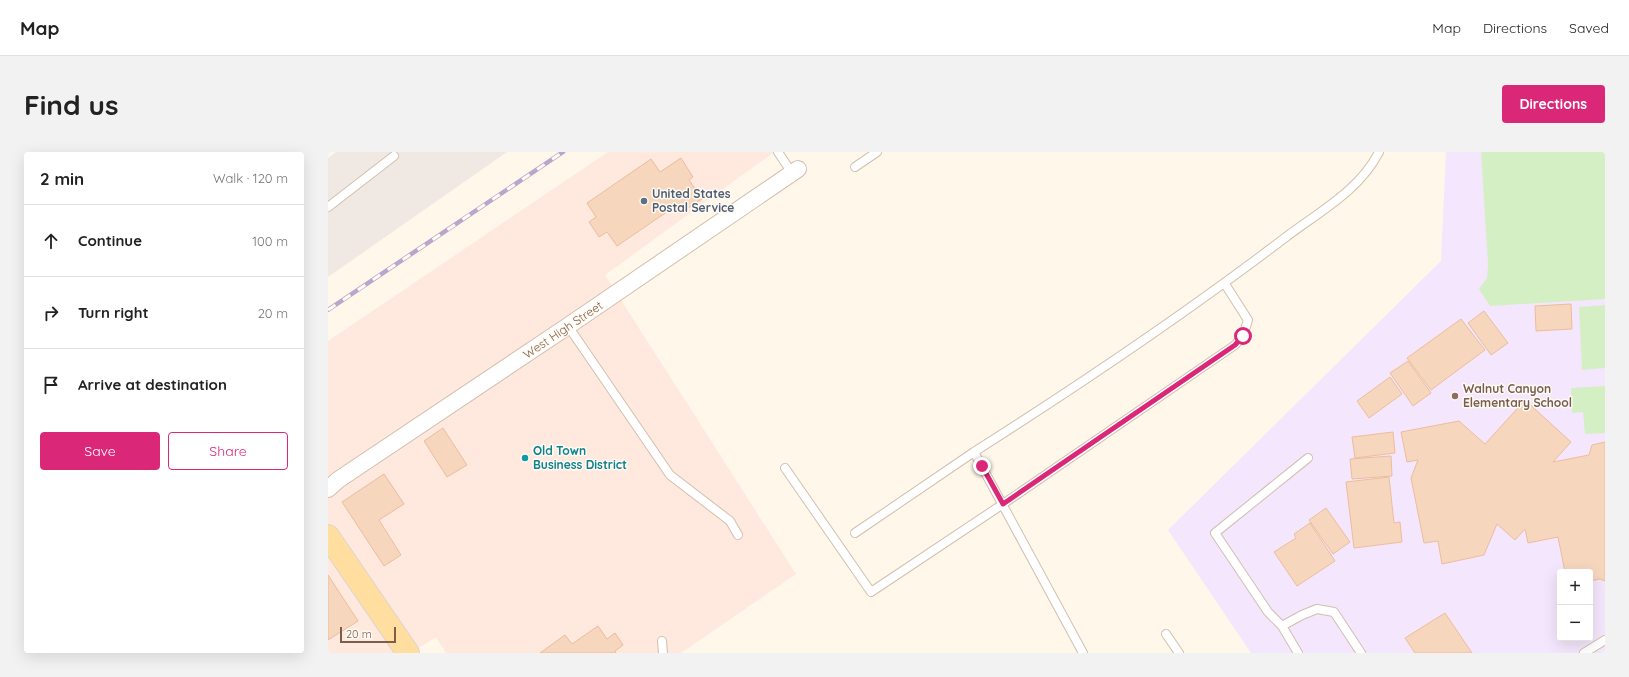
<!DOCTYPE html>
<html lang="en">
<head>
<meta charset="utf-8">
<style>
  body { margin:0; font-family:Quicksand,sans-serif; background:#f2f2f2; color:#222 }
  .controls { position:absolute; right:12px; bottom:12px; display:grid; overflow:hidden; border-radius:4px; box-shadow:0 4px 16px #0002 }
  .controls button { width:36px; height:36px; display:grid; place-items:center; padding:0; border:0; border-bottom:1px solid #e0e0e0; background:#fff; color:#222; font:20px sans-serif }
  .scale { position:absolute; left:12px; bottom:10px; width:56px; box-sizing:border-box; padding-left:4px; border:2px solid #7e5d49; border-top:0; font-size:11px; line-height:14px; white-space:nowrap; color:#7e5d49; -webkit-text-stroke:3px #fffaf2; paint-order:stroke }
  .stop { position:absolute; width:12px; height:12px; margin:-9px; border:3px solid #db2777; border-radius:50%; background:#fff }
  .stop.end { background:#db2777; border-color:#fff; box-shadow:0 1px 4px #0008 }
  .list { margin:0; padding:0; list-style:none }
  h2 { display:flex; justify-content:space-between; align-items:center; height:52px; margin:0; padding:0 16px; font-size:17px }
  h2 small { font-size:13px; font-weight:400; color:#767676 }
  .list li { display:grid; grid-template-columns:26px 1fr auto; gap:12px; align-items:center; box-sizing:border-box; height:72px; padding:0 16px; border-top:1px solid #e0e0e0 }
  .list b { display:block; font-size:15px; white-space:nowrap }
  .list em { font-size:13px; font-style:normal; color:#767676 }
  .actions { display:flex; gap:8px; padding:12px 16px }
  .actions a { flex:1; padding:9px 0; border:1px solid #db2777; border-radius:4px; text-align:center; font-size:14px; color:#db2777 }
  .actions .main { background:#db2777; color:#fff }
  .icon { flex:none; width:22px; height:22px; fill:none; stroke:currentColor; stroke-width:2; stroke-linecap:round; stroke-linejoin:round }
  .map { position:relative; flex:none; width:1277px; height:501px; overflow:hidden; border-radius:4px }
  header { display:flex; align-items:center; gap:24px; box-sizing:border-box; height:56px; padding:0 20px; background:#fff; border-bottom:1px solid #e0e0e0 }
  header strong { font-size:19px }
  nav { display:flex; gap:22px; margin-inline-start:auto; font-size:14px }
  .intro { display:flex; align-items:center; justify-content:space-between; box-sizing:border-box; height:96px; padding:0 24px }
  h1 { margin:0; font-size:28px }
  .button { padding:10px 18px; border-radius:4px; background:#db2777; color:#fff; font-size:14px; font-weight:700 }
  main { display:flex; gap:24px; padding:0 24px }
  aside { flex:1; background:#fff; border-radius:4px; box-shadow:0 4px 16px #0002 }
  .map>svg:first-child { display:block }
  .commercial { fill:#ffe8dd }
  .industrial { fill:#f0e9e3 }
  .education { fill:#f4e6fc; fill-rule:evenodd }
  .green { fill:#d5efc5 }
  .building { fill:#f7d6be; stroke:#ecbd9c }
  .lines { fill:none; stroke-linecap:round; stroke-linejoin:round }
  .service-casing { stroke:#d3bfad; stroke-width:10 }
  .minor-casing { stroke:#d3bfad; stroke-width:18 }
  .primary-casing { stroke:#ddd5d0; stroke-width:24 }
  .service { stroke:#fff; stroke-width:8 }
  .minor { stroke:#fff; stroke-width:16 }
  .primary { stroke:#ffdea0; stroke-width:22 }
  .rail-casing { stroke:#bba5cc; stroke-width:4.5 }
  .rail { stroke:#fffaf2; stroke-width:3; stroke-dasharray:9; stroke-linecap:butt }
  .route { stroke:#db2777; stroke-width:5 }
  .service-dot { fill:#5c6f8a; stroke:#fffaf2; stroke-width:1.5 }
  .education-dot { fill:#8d6e63; stroke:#fffaf2; stroke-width:1.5 }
  .culture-dot { fill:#0f9aa8; stroke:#fffaf2; stroke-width:1.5 }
  .labels { text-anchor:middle; stroke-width:3; stroke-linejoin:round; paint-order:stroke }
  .service-label { font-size:12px; font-weight:bold; fill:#4e5e75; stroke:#fffaf2; text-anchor:start }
  .street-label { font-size:12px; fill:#7e5d49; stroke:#fffaf2 }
  .education-label { font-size:12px; font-weight:bold; fill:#785e54; stroke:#fffaf2; text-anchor:start }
  .culture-label { font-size:12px; font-weight:bold; fill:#0d838f; stroke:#fffaf2; text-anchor:start }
</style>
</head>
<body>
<header>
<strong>Map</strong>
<nav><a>Map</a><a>Directions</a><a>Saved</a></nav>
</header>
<div class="intro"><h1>Find us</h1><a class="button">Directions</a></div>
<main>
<aside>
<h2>2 min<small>Walk · 120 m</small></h2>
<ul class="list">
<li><svg class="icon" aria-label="ahead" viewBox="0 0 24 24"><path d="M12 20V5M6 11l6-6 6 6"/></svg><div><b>Continue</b></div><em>100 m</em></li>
<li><svg class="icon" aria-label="right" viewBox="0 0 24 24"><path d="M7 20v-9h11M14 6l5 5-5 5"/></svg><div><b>Turn right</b></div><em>20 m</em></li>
<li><svg class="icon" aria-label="arrive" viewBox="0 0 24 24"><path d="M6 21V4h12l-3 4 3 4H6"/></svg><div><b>Arrive at destination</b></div></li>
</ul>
<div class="actions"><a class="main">Save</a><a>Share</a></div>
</aside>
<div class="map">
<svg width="1277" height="501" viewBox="0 0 1277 501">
  <rect width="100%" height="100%" fill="#fff7ea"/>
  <path class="commercial" d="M 280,0 L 446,0 L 277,123 L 468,422 L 353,501 L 118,501 L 108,485 L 83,501 L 0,501 L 0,189 Z"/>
  <path class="industrial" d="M 8,0 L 179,0 L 0,125 L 0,6 Z"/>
  <path class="education" d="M 1118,0 L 1277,0 L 1277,501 L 923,501 L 840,378 L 1113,109 ZM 1232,420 L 1262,420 L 1262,486 L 1232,486 Z"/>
  <path class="green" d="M 1153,0 L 1277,0 L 1277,147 L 1162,154 L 1151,137 L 1159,126 L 1160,112 Z
    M 1277,153 L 1277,216 L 1254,218 L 1251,155 Z
    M 1277,234 L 1277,281 L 1257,282 L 1255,260 L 1244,261 L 1243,236 Z"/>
  <path class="building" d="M 353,6 L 365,25 L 361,28 L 374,47 L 354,60 L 349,53 L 289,94 L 279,80 L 271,85 L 261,70 L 268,65 L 259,51 L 323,7 L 332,20 Z
    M 1243,152 L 1244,177 L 1208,179 L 1207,154 Z
    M 1156,159 L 1180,191 L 1163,203 L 1140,171 Z
    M 1133,167 L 1157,198 L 1103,238 L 1079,206 Z
    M 1080,209 L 1103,241 L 1085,254 L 1062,221 Z
    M 1062,225 L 1074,242 L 1041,266 L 1029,249 Z
    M 1197,248 L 1243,290 L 1225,310 L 1261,303 L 1264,293 L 1277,290 L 1277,429 L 1272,427 L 1262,429 L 1262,420 L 1237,420 L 1230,385 L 1200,391 L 1197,377 L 1187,388 L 1169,372 L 1156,403 L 1114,412 L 1110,389 L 1096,391 L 1083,326 L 1090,308 L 1079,310 L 1073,280 L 1131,269 L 1157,292 Z
    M 115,276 L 139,313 L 119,325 L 96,289 Z
    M 1065,280 L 1067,301 L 1027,306 L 1024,285 Z
    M 1063,304 L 1064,324 L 1024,327 L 1022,307 Z
    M 56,322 L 76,352 L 51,368 L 73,403 L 56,414 L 14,350 Z
    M 1061,325 L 1066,371 L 1072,370 L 1074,390 L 1026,396 L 1018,330 Z
    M 998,356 L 1022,390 L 1005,402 L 981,368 Z
    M 982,371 L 1007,409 L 969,434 L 946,400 L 968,386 L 966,382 Z
    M 0,423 L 30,469 L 0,488 Z
    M 1117,461 L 1144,501 L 1087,501 L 1077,486 Z
    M 270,474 L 279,487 L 287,481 L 295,493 L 287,499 L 288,501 L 212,501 L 237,483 L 244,492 Z"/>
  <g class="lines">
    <defs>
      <path id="service" d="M 450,0 L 464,21
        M 527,15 L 549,0
        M 0,55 L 66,4
        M 240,174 L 342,323 L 402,369 L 410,383
        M 646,300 C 753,232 857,162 958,85 C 991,60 1032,38 1051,0
        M 457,316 L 543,440 L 675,352 L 907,193 L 915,184 L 920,168 L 897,132
        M 527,381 L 646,300 L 755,501
        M 954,474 L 974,463 L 989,457 L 1006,460 L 1033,501
        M 838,482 L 851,501
        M 334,489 L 335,501
        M 970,501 L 954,474 L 940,460 L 887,381 L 980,306
        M 1256,501 L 1277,488"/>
      <path id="minor" d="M 0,337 L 10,328 L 240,174 L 470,17"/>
      <path id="primary" d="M 0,384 L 80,501"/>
    </defs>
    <use href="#service" class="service-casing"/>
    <use href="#minor" class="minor-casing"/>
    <use href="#primary" class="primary-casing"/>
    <use href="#service" class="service"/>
    <use href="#minor" class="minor"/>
    <use href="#primary" class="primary"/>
    <defs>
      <path id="rail" d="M 0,158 L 235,0"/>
    </defs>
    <use href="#rail" class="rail-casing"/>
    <use href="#rail" class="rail"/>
  </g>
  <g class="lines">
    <path class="route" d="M 654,314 L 675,352 L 907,193 L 915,184"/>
  </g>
  <circle class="service-dot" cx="316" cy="49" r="4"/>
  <circle class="education-dot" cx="1127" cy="244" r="4"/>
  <circle class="culture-dot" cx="197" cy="306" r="4"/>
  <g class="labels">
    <g class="service-label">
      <text x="324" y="46">United States<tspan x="324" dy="14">Postal Service</tspan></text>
    </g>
    <g class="street-label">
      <text transform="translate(235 178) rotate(-34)" y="4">West High Street</text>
    </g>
    <g class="education-label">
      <text x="1135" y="241">Walnut Canyon<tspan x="1135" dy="14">Elementary School</tspan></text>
    </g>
    <g class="culture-label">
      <text x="205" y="303">Old Town<tspan x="205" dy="14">Business District</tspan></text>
    </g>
  </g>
</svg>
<div class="controls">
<button>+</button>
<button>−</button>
</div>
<div class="scale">20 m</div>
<div class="stop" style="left:915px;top:184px"></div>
<div class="stop end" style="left:654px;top:314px"></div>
</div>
</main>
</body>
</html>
